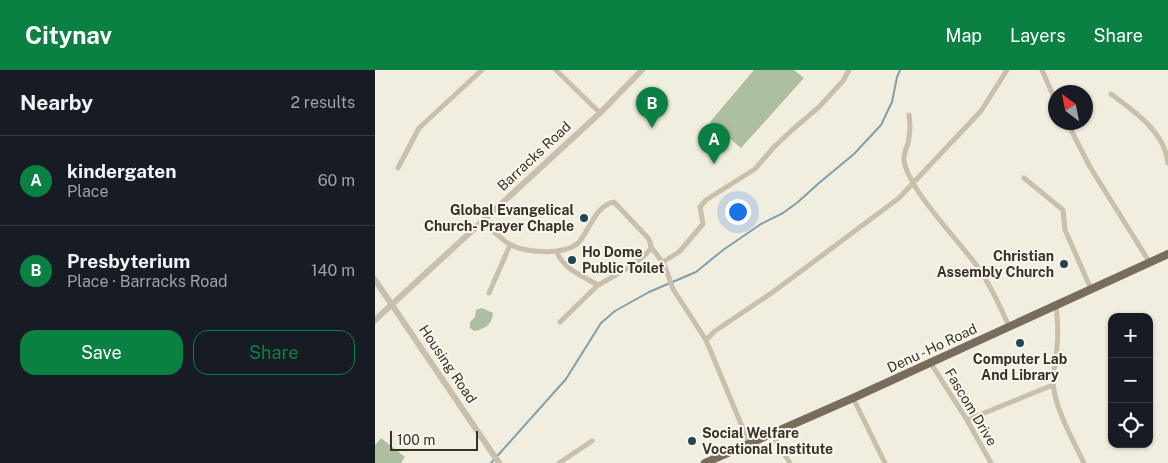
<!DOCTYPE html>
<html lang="en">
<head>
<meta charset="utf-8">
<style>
  body { margin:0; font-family:"Public Sans",sans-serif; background:#242831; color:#f1f3f6 }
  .controls { position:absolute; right:15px; bottom:15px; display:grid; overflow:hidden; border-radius:10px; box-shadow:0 1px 4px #0004 }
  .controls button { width:45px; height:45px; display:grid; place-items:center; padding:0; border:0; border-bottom:1px solid #363941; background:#171b24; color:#f1f3f6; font:25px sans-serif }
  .compass { position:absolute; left:673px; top:15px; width:45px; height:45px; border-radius:50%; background:#171b24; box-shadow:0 1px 4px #0004; rotate:328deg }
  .scale { position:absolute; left:15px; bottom:12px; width:88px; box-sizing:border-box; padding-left:5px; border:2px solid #37312a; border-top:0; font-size:14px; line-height:18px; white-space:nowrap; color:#37312a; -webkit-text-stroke:4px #f9f6ec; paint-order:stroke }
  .you { position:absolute; left:362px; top:141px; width:18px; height:18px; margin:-12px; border:4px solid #fff; border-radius:50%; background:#1a73e8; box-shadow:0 0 0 8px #1a73e833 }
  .badge { display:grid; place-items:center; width:32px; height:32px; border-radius:50%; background:#0b8043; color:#fff; font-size:16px; font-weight:700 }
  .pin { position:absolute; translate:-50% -41px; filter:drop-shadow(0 1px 2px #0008) }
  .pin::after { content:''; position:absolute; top:26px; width:18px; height:15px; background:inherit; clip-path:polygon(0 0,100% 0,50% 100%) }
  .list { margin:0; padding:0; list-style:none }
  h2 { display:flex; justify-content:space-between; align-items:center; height:65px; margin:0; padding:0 20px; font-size:21px }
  h2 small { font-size:16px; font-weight:400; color:#9ea1a6 }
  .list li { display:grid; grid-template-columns:32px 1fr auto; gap:15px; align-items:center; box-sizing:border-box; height:90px; padding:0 20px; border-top:1px solid #363941 }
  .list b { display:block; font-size:19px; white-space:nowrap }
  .list p { margin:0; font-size:16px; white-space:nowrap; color:#9ea1a6 }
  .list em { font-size:16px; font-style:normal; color:#9ea1a6 }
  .actions { display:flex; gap:10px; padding:15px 20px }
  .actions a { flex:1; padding:11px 0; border:1px solid #0b8043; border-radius:15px; text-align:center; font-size:18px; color:#0b8043 }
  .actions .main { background:#0b8043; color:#fff }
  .icon { flex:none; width:28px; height:28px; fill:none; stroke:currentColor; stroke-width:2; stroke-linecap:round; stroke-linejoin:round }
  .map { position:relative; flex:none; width:793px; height:393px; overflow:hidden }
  header { display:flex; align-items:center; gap:30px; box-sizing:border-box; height:70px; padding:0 25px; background:#0b8043; color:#fff }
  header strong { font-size:24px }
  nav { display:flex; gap:28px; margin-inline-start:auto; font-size:18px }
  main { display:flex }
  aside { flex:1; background:#171b24 }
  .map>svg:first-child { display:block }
  .green { fill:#adbfa0 }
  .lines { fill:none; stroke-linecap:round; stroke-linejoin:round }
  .stream { stroke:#80a0ac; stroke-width:2 }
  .minor { stroke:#c8c0ac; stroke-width:5 }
  .tertiary { stroke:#c8c0ac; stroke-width:6 }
  .primary { stroke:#786c5d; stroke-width:8 }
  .poi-dot { fill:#234655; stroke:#f9f6ec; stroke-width:2 }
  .labels { text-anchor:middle; stroke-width:4; stroke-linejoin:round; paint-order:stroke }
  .street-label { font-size:14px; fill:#37312a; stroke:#f9f6ec }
  .poi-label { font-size:14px; font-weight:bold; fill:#37312a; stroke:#f9f6ec; text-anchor:end }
</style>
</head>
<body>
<header>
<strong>Citynav</strong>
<nav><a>Map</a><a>Layers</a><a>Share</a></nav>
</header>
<main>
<aside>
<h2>Nearby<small>2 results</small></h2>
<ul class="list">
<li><span class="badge">A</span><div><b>kindergaten</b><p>Place</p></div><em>60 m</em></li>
<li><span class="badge">B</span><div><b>Presbyterium</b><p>Place · Barracks Road</p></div><em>140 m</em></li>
</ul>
<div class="actions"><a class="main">Save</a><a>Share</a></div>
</aside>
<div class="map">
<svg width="793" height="393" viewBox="0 0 793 393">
  <rect width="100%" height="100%" fill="#f1eddf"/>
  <path class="green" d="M 379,0 L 419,0 L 429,8 L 366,78 L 335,52 Z
    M 107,238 L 118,243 C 117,255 110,259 99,261 L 95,258 L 95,252 L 100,247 L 101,240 Z
    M 6,368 L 30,387 L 26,393 L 0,393 L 0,375 Z"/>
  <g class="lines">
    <path class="stream" d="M 116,393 L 191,309 L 226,253 L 240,241 L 274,222 L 321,202 L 348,180 L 386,154 L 408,143 L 423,132 L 444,113 L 479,84 L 506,55 L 517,32 L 522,7 L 525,0"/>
    <path class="minor" d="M 181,0 L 225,43
      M 667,0 L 680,30
      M 736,24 C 759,41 790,62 793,93
      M 534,45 C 535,51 535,62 534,68 C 534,75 528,82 529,90 C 532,118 584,171 602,196 C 616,215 624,235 634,256
      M 692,52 L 715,97 L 775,193
      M 23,98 L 44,58 L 107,0
      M 649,108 L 688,140 L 690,160 L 716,219
      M 107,152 C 116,159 124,167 134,174 C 149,183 191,186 204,172 C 215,159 221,135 239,132 L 273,168 C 275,172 277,175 275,179 C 268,191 236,208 223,215 C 208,206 188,199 182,182
      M 276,177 L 289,194 L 298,219 L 331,270
      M 288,192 L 304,182 L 328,154 L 325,137 L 331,130 L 380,99 L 398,78 L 417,60 L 444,37 L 468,11 L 474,0
      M 114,223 L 135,175
      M 681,235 C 683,249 683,264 682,278 C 681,290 678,301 678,313 C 680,339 698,370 709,393
      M 185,252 L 223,215
      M 555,292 L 592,350 L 616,393
      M 478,328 L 510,393
      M 592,350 L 678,315
      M 396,363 L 415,393
      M 374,373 L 331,270 L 340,261 L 398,222 L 524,128 L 606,41 L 632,0
      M 184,393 L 217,371"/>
    <path class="tertiary" d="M 0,210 L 124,393
      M 0,250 L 225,43 L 267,0"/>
    <path class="primary" d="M 330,393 L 478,328 L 793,184"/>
  </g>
  <g class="poi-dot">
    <circle cx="209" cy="148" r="5"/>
    <circle cx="197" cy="190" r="5"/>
    <circle cx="689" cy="194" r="5"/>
    <circle cx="645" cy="273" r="5"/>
    <circle cx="317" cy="371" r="5"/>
  </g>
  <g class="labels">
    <g class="street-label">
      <text transform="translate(159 86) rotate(-43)" y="5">Barracks Road</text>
      <text transform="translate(557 278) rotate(-25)" y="5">Denu - Ho Road</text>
      <text transform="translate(73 294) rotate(56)" y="5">Housing Road</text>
      <text transform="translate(596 337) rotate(59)" y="5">Fascom Drive</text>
    </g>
    <g class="poi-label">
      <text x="199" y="145">Global Evangelical<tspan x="199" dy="16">Church- Prayer Chaple</tspan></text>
      <text x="207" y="187" text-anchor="start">Ho Dome<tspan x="207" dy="16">Public Toilet</tspan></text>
      <text x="679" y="191">Christian<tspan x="679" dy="16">Assembly Church</tspan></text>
      <text x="645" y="294" text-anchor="middle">Computer Lab<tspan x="645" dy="16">And Library</tspan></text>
      <text x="327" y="368" text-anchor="start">Social Welfare<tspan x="327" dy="16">Vocational Institute</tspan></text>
    </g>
  </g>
</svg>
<div class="controls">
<button>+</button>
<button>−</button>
<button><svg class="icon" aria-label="locate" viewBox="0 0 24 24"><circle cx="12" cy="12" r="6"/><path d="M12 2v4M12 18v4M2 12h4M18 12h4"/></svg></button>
</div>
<svg class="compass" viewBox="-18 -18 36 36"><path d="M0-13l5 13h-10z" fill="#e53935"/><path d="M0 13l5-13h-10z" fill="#9ea1a6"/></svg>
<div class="scale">100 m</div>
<div class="you"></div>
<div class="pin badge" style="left:339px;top:94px">A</div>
<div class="pin badge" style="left:277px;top:58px">B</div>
</div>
</main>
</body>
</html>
